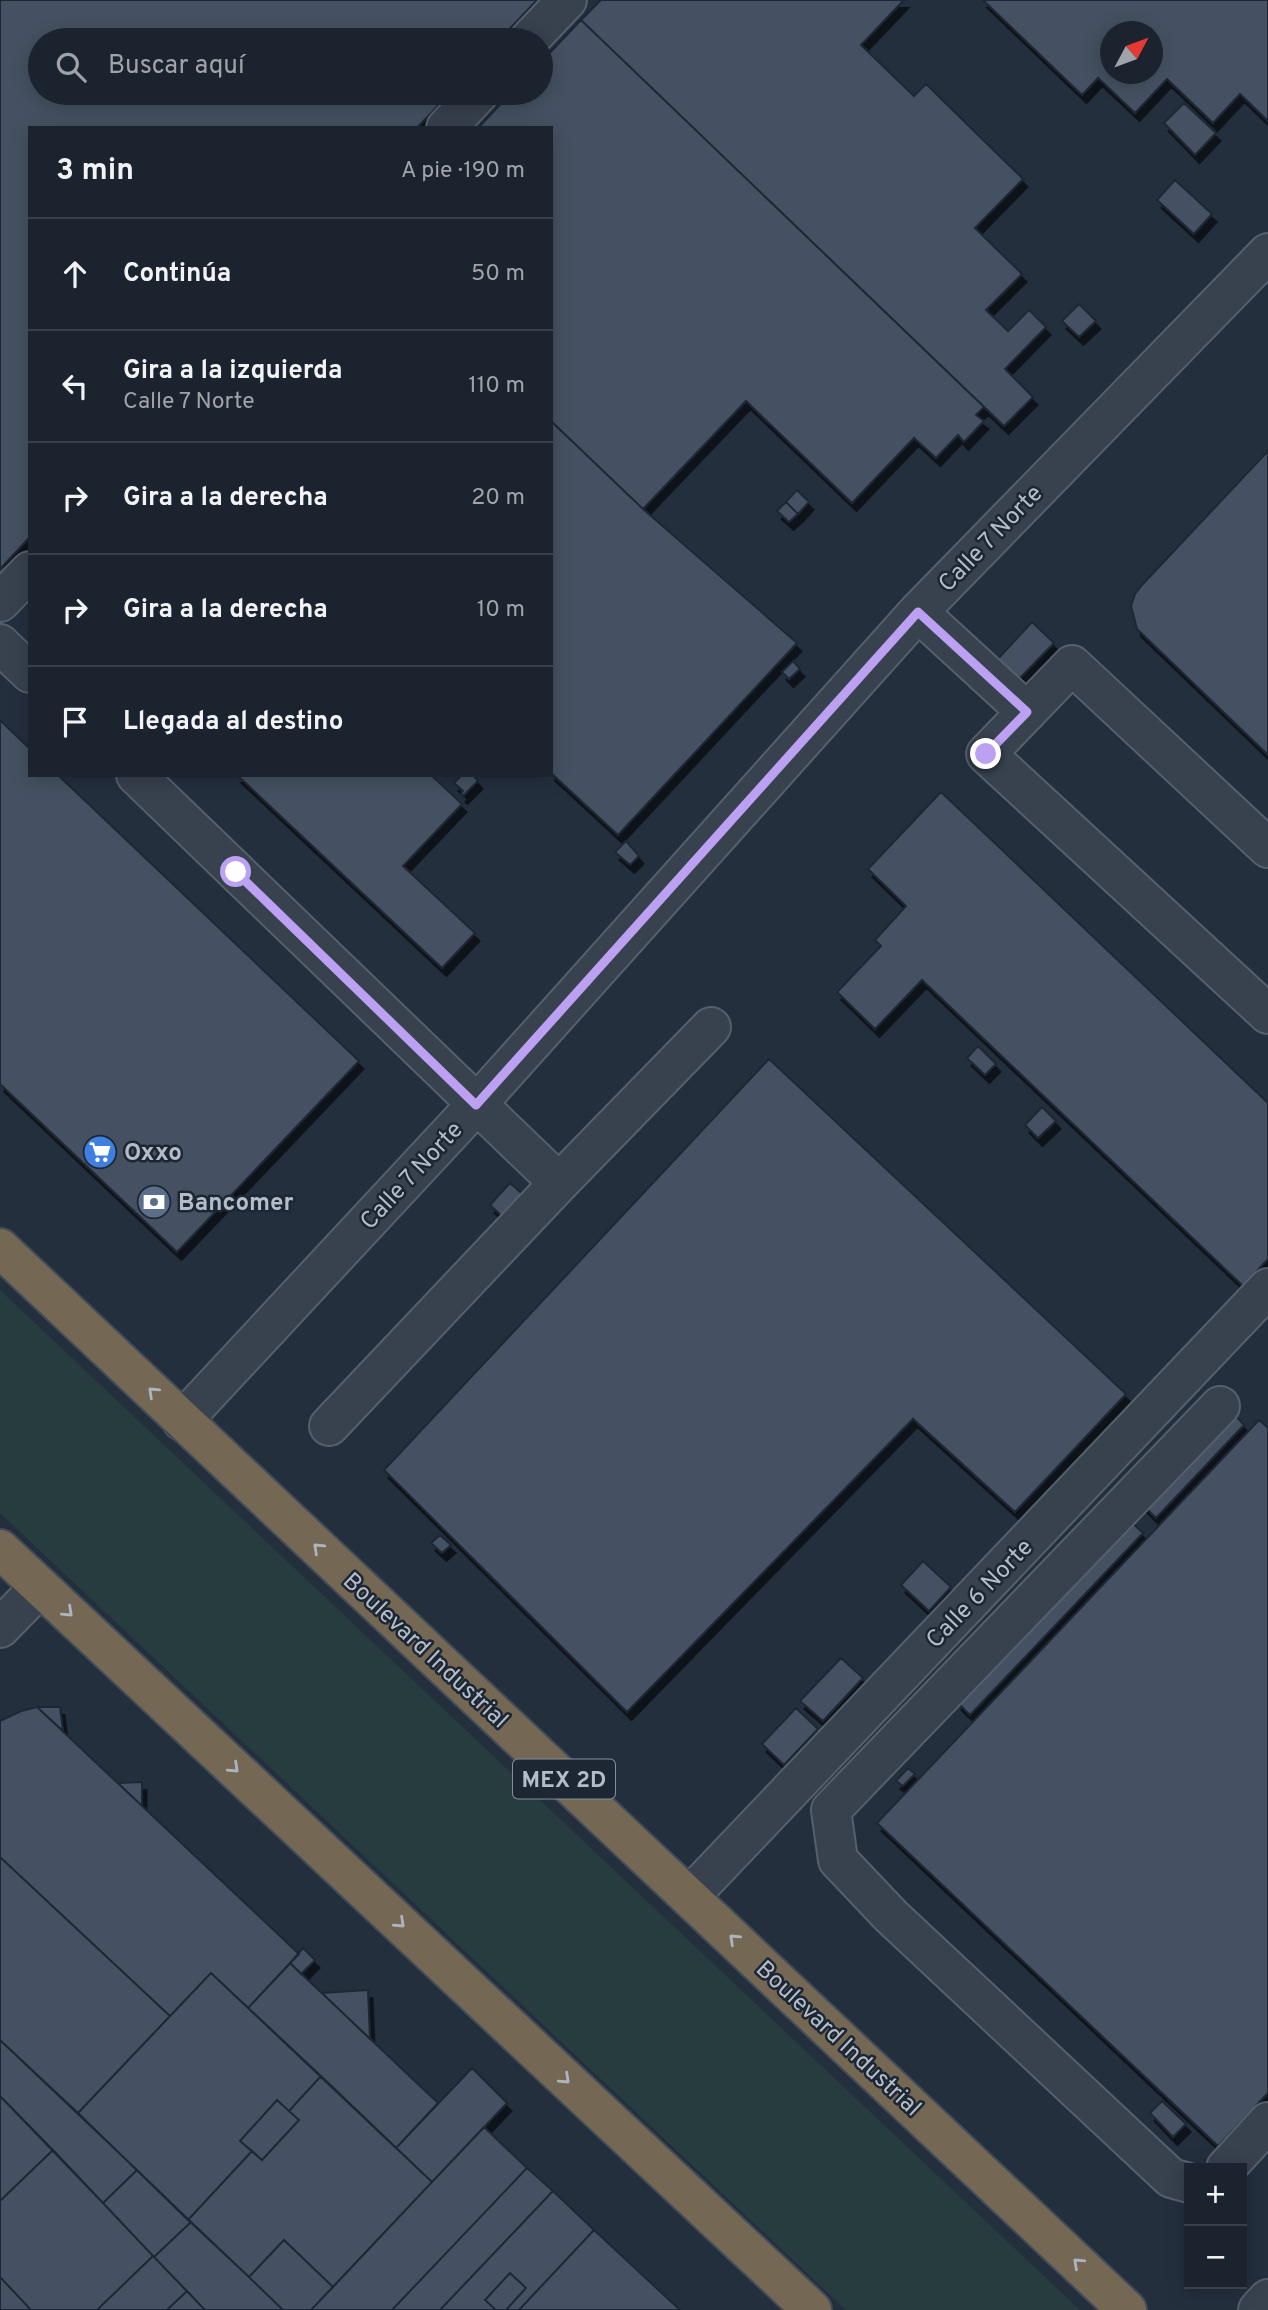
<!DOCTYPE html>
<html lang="es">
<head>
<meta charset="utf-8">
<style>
  body { margin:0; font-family:Overpass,sans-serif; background:#282f3a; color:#f1f3f6 }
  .controls { position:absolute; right:21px; bottom:21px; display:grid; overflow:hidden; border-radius:0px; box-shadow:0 4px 18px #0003 }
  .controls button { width:63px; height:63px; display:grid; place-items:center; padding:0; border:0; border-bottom:2px solid #39404a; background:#1b232e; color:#f1f3f6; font:35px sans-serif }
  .compass { position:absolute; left:1100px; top:21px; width:63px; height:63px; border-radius:50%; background:#1b232e; box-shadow:0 4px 18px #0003; rotate:49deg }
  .stop { position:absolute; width:21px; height:21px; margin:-16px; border:5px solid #bca0f2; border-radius:50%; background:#fff }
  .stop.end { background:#bca0f2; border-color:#fff; box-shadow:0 2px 7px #0008 }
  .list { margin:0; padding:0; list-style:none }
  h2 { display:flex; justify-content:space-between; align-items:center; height:91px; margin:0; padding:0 28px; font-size:30px }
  h2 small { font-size:23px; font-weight:400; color:#a0a4aa }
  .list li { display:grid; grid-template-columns:46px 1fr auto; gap:21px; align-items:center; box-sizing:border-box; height:112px; padding:0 28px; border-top:2px solid #39404a }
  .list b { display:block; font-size:26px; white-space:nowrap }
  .list p { margin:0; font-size:23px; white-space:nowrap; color:#a0a4aa }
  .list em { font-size:23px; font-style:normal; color:#a0a4aa }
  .icon { flex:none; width:38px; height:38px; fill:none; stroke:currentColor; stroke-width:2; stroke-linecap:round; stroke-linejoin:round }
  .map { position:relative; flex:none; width:1268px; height:2310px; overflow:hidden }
  .search { position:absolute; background:#1b232e; box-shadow:0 4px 18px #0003; left:28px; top:28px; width:525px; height:77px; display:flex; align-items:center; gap:18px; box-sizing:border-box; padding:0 24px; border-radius:38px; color:#a0a4aa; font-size:26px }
  .panel { position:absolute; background:#1b232e; box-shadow:0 4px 18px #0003; left:28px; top:126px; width:525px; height:651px; border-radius:0px }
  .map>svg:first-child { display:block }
  .green { fill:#263c3f }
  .building { fill:#455162; stroke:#1f2835; stroke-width:2; fill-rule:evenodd; filter:url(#shadow) }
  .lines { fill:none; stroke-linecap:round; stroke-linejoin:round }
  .minor-casing { stroke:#565f6c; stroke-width:42 }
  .highway-casing { stroke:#434c59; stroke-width:42 }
  .minor { stroke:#38414e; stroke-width:38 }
  .highway { stroke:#746855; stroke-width:38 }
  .oneway { stroke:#aeb4bd }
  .route { stroke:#bca0f2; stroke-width:9 }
  .labels { text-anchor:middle; stroke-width:5; stroke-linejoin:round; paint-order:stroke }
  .shield { fill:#1d2633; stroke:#878f9c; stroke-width:2 }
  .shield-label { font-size:23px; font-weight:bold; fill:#b4bcc9 }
  .street-label { font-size:24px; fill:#b4bcc9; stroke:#1d2633 }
  .poi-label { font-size:24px; font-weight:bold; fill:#b4bcc9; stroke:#1d2633; text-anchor:start }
</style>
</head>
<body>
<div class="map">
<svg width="1268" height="2310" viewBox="0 0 1268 2310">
  <defs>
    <filter id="shadow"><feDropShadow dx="4.5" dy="8" stdDeviation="0" flood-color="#0009"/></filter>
  </defs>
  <rect width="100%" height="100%" fill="#242f3e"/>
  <path class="green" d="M 0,1290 L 1080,2310 L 846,2310 L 0,1513 Z"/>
  <path class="building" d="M 0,0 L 537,0 L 499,40 L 40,40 L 40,93 L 450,93 L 417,128 L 30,128 L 30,537 L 0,569 Z
    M 601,0 L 904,0 L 861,45 L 914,96 L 926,84 L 1023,179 L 975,228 L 1022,274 L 986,310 L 1008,331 L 1029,310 L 1046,327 L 1005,369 L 1033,397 L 1004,426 L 581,20 Z
    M 983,0 L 1268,0 L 1268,121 L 1240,94 L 1213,123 L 1167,79 L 1135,113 L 1098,78 L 1082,95 ZM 1110,32 L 1152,32 L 1152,74 L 1110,74 Z
    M 581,20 L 984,407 L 976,415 L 984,421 L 964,442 L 958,435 L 936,458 L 914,438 L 852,503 L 746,401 L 643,509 L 551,421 L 551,128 L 478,128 L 511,93 L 541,93 L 541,62 Z
    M 1184,103 L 1216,133 L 1195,155 L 1164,123 Z
    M 1175,180 L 1212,214 L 1194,234 L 1157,200 Z
    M 1079,304 L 1096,321 L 1079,337 L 1062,321 Z
    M 551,421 L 643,509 L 797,643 L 618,835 L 551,773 Z
    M 1268,451 L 1268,755 L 1137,629 L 1131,606 L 1135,594 L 1142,585 Z
    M 797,490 L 809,502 L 798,514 L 786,502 Z
    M 786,502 L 798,514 L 789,522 L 777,511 Z
    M 1032,622 L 1054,643 L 1017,681 L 996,661 Z
    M 793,661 L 800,669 L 789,679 L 782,672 Z
    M 0,720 L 30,749 L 30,775 L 58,775 L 359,1061 L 177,1252 L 0,1084 Z
    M 237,775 L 431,775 L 462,804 L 403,866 L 475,933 L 442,968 Z
    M 462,775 L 473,775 L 478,781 L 463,796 L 461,794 L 463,791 L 454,783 Z
    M 941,792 L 1268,1103 L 1268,1259 L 1243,1286 L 922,980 L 875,1029 L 837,992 L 881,946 L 875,940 L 906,906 L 868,869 Z
    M 626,841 L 639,856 L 630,865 L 615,852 Z
    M 978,1046 L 996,1064 L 985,1075 L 967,1058 Z
    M 769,1059 L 1126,1394 L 1015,1512 L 913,1419 L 627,1712 L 384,1470 Z
    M 1042,1107 L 1056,1121 L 1038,1138 L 1025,1125 Z
    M 510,1183 L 528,1199 L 507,1221 L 490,1205 Z
    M 1236,1416 L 1244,1425 L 1156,1518 L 1142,1504 Z
    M 1259,1420 L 1268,1428 L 1268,2093 L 1218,2146 L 877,1823 Z
    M 1129,1520 L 1143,1533 L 970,1715 L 957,1702 Z
    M 440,1535 L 451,1545 L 442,1553 L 431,1543 Z
    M 923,1561 L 951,1587 L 929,1611 L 901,1585 Z
    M 841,1658 L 863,1678 L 823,1721 L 800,1701 Z
    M 37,1707 L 60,1707 L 63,1731 Z
    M 37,1707 L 299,1954 L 248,2008 L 211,1973 L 170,2016 L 0,1857 L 0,1721 L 21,1711 Z
    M 796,1708 L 818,1729 L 784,1765 L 762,1744 Z
    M 908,1768 L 915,1774 L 903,1786 L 896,1781 Z
    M 142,1782 L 142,1806 L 118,1783 Z
    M 0,1857 L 170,2016 L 78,2113 L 0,2040 Z
    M 303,1948 L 315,1960 L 301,1974 L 290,1963 Z
    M 290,1963 L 438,2103 L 396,2148 L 248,2008 Z
    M 211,1973 L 321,2076 L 289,2111 L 277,2100 L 240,2141 L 252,2151 L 188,2220 L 78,2113 Z
    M 368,1990 L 370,2039 L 322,1993 Z
    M 0,2040 L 137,2170 L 103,2203 L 0,2096 Z
    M 472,2068 L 507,2103 L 432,2182 L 396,2148 Z
    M 321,2076 L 432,2182 L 333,2287 L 284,2240 L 249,2277 L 188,2220 L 252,2151 L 262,2160 L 299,2120 L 289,2111 Z
    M 0,2096 L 53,2150 L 0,2201 Z
    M 277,2100 L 299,2120 L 262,2160 L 240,2141 Z
    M 1162,2101 L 1186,2124 L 1173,2137 L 1150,2113 Z
    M 484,2127 L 527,2168 L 392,2310 L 311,2310 Z
    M 53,2150 L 153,2256 L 97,2310 L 31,2310 L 0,2277 L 0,2201 Z
    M 527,2168 L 553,2191 L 440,2310 L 392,2310 Z
    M 137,2170 L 191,2222 L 154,2257 L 103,2203 Z
    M 553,2191 L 594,2230 L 519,2310 L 506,2310 L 526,2288 L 510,2273 L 485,2300 L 496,2310 L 440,2310 Z
    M 191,2222 L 249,2277 L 283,2310 L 205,2310 L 154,2257 Z
    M 594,2230 L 680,2310 L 519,2310 Z
    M 284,2240 L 333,2287 L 311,2310 L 283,2310 L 249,2277 Z
    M 153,2256 L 187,2291 L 167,2310 L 97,2310 Z
    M 510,2273 L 526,2288 L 506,2310 L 496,2310 L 485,2300 Z
    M 0,2277 L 31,2310 L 0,2310 Z
    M 187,2291 L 205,2310 L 167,2310 Z"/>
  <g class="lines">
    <defs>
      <path id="minor" d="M 529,40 L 567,0
        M 446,128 L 479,93
        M 0,602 L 30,571
        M 918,612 L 1027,712
        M 0,644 L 30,673
        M 136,775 L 559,1183
        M 1268,848 L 1072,665 L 986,754 L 1268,1014
        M 182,1421 L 476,1105 L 918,612 L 1268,253
        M 329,1426 L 559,1183 L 711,1027
        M 0,1628 L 40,1587
        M 689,1897 L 1268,1288
        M 1226,2168 L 1268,2122
        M 1189,2183 L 1171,2178 L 891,1916 L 838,1860 L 831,1810 L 1220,1406
        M 1258,2310 L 1268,2299"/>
      <path id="highway" d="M 0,1248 L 1127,2310
        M 0,1549 L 812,2310"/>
    </defs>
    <use href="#minor" class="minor-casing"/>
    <use href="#highway" class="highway-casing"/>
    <use href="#minor" class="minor"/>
    <use href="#highway" class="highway"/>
  </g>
  <defs><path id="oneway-chevron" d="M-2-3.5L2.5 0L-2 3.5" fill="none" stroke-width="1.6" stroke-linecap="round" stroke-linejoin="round" transform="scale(1.75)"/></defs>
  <g class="oneway">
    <use href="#oneway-chevron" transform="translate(153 1392) rotate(-137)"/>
    <use href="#oneway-chevron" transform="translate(318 1548) rotate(-137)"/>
    <use href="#oneway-chevron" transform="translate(68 1612) rotate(43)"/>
    <use href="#oneway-chevron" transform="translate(234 1768) rotate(43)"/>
    <use href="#oneway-chevron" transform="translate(400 1923) rotate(43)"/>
    <use href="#oneway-chevron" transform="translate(734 1939) rotate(-137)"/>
    <use href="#oneway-chevron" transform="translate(565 2079) rotate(43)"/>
    <use href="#oneway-chevron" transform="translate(1078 2263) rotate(-137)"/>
  </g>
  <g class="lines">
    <path class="route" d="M 236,872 L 476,1105 L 918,612 L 1027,712 L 986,754"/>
  </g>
  <defs>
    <symbol id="supermarket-disc" viewBox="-11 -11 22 22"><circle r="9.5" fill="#3f7fe0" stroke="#1d2633"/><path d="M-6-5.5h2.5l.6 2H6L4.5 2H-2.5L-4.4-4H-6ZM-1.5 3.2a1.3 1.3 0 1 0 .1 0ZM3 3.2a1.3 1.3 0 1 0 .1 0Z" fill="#fff"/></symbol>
    <symbol id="bank-disc" viewBox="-11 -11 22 22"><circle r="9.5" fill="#5c6f8a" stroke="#1d2633"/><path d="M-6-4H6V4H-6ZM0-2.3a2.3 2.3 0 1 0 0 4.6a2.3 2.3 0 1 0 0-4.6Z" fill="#fff"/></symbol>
  </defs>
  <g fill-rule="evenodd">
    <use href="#supermarket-disc" x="81" y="1133" width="38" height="38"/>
    <use href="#bank-disc" x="135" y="1183" width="38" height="38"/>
  </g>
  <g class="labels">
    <rect class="shield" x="513" y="1759.5" width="102" height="39" rx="5"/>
    <g class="shield-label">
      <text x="564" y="1787">MEX 2D</text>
    </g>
    <g class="street-label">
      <text transform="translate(990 538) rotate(-46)" y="8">Calle 7 Norte</text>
      <text transform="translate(411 1175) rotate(-47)" y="8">Calle 7 Norte</text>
      <text transform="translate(979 1593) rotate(-46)" y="8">Calle 6 Norte</text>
      <text transform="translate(426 1650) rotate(43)" y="8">Boulevard Industrial</text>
      <text transform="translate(839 2038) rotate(43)" y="8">Boulevard Industrial</text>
    </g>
    <g class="poi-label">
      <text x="124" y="1160">Oxxo</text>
      <text x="178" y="1210">Bancomer</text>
    </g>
  </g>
</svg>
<div class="controls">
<button>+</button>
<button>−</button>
</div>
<svg class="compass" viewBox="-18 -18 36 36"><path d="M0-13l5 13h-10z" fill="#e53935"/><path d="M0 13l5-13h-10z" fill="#a0a4aa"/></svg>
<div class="stop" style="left:236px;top:872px"></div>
<div class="stop end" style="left:986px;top:754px"></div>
<div class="search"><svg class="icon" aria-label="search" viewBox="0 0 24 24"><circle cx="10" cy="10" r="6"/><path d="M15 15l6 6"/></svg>Buscar aquí</div>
<section class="panel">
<h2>3 min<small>A pie · 190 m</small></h2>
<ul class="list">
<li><svg class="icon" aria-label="ahead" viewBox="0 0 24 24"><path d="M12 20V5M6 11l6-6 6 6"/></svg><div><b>Continúa</b></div><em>50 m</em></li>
<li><svg class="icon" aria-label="left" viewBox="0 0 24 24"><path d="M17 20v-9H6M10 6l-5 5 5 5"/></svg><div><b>Gira a la izquierda</b><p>Calle 7 Norte</p></div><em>110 m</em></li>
<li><svg class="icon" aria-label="right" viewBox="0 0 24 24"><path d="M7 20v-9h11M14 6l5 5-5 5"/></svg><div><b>Gira a la derecha</b></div><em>20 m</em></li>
<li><svg class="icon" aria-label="right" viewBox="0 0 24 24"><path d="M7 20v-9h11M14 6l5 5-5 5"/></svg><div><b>Gira a la derecha</b></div><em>10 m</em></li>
<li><svg class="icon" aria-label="arrive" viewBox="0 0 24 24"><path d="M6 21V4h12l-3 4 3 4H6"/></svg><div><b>Llegada al destino</b></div></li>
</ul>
</section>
</div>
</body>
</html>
